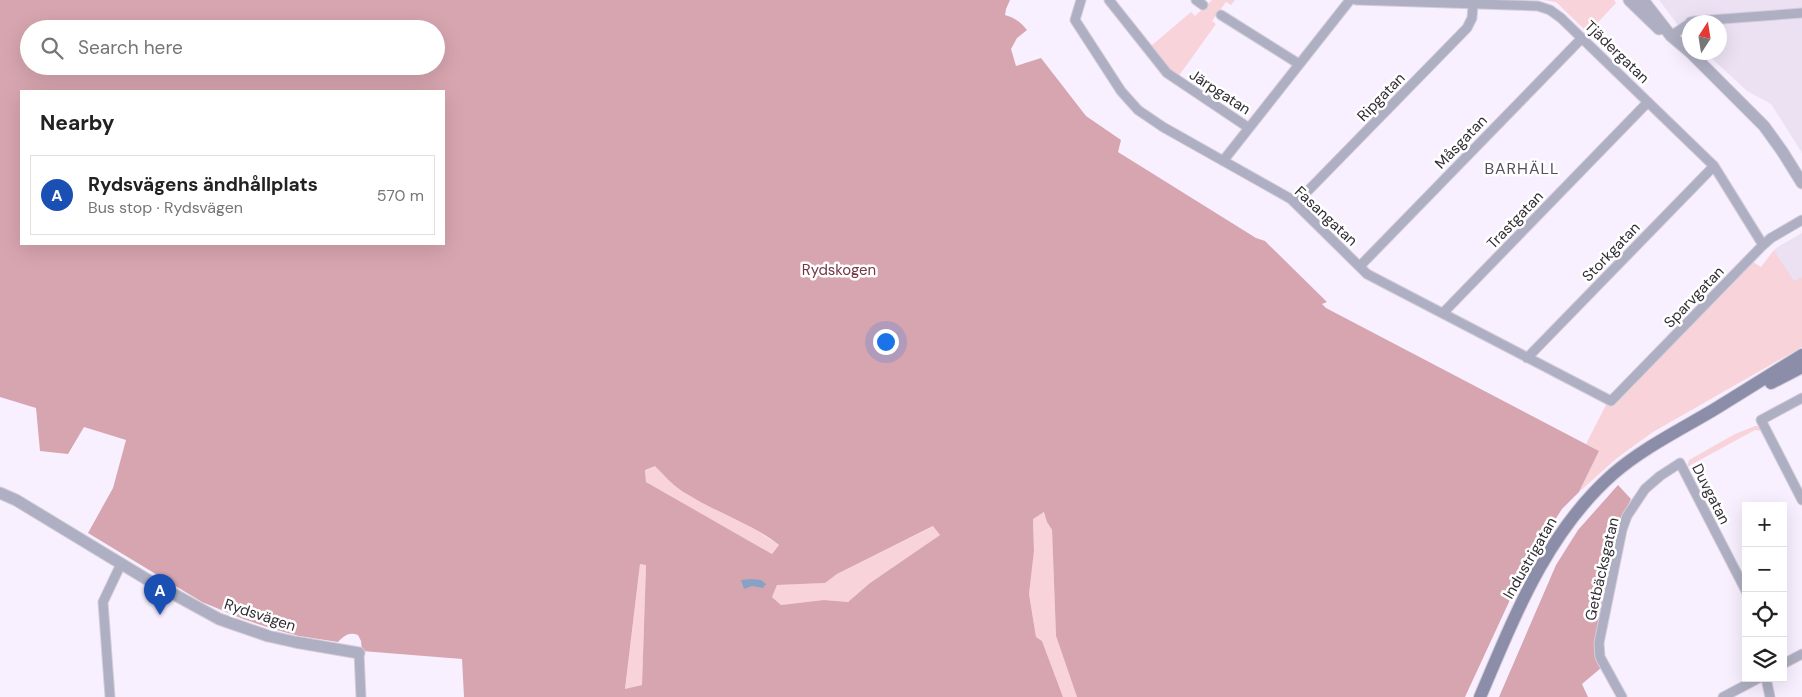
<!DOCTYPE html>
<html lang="en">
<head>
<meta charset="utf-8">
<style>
  body { margin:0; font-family:"DM Sans",sans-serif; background:#f2f2f2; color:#222 }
  .controls { position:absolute; right:15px; bottom:15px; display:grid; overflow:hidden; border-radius:0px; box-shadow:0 5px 20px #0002 }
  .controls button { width:45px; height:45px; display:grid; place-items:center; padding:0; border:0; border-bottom:1px solid #e0e0e0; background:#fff; color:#222; font:25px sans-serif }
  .compass { position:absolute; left:1682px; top:15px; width:45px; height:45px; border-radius:50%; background:#fff; box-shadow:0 5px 20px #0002; rotate:12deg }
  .you { position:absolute; left:885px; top:341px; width:18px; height:18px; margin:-12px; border:4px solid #fff; border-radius:50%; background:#1a73e8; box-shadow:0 0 0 8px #1a73e833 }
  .badge { display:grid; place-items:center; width:32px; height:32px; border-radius:50%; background:#0b8043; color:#fff; font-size:16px; font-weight:700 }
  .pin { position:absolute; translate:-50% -41px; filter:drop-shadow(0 1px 2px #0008) }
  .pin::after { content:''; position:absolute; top:26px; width:18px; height:15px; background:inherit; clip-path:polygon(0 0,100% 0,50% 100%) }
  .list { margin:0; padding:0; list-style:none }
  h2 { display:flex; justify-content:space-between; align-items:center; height:65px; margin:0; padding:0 20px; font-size:21px }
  h2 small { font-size:16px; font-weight:400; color:#767676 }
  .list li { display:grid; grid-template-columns:32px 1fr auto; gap:15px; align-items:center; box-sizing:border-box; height:80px; margin:0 10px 10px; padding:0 10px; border:1px solid #e0e0e0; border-radius:0px }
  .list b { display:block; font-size:19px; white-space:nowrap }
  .list p { margin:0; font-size:16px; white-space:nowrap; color:#767676 }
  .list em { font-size:16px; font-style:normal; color:#767676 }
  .icon { flex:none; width:28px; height:28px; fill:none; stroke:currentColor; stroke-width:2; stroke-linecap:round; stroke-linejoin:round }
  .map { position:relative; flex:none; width:1802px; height:697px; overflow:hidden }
  .search { position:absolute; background:#fff; box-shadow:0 5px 20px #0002; left:20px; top:20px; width:425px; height:55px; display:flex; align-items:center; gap:12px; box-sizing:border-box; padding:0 18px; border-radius:28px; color:#767676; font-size:19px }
  .panel { position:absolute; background:#fff; box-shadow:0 5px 20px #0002; left:20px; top:90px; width:425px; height:155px; border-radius:0px }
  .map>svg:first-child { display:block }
  .built { fill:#ebe1f3 }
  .green { fill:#f8d3da }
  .forest { fill:#d7a5af; fill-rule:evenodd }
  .water { fill:#88a2c6 }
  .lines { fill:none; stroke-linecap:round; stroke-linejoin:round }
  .minor-casing { stroke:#d4cdda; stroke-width:11 }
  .tertiary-casing { stroke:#d4cdda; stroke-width:13 }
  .secondary-casing { stroke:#d4cdda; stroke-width:14 }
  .minor { stroke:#aeafc2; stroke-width:9 }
  .tertiary { stroke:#aeafc2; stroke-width:11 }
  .secondary { stroke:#8c8da9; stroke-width:12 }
  .labels { text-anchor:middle; stroke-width:5; stroke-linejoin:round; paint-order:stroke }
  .street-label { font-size:15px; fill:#312d34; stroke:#fff }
  .park-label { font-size:15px; fill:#743546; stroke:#fff }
  .neighbourhood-label { font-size:16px; letter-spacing:1px; fill:#584f5e; stroke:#fff }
</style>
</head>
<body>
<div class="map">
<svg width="1802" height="697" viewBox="0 0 1802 697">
  <rect width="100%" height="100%" fill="#f8f0ff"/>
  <path class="built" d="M 1659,0 L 1802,0 L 1802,153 L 1771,104 L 1747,91 L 1706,53 L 1720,52 L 1720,22 L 1690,22 L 1689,36 L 1677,24 Z
    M 1802,233 L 1802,277 L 1794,282 L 1774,250 L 1776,248 Z"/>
  <path class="green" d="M 1212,0 L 1235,0 L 1231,5 L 1226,2 L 1212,21 L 1216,24 L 1178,77 L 1169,70 L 1151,46 L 1191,12 L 1195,16 Z
    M 1544,0 L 1614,0 L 1616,3 L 1588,33 L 1556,2 Z
    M 1774,250 L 1794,281 L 1802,277 L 1802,347 L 1653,432 L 1617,458 L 1579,492 L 1599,451 L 1586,444 L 1607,403 L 1613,406 L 1753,262 L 1761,267 Z
    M 1755,426 L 1758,426 L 1761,431 L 1755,430 L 1687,467 L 1689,460 L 1735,434 Z
    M 655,465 L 672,483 L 748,525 L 779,545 L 772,554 L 646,482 L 645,470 Z
    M 1045,512 L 1047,522 L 1052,530 L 1056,636 L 1077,697 L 1063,697 L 1042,641 L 1036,637 L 1029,594 L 1034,551 L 1033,518 Z
    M 934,526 L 940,535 L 870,583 L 848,602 L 824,600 L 781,605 L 772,597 L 777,585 L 824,583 L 837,574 Z
    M 640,564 L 646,564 L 642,685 L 625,690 Z"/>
  <path class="forest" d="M 0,0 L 1010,0 L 1006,9 L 1005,15 C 1015,18 1021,22 1027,30 L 1017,38 L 1011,49 L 1016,66 L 1041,58 L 1086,116 L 1121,140 L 1118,152 L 1256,238 L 1265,241 L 1327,302 L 1322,304 L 1326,308 L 1599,451 L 1579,492 L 1562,509 L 1527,563 L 1465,697 L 1077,697 L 1056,636 L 1052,530 L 1047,522 L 1044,512 L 1033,519 L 1034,551 L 1029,594 L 1036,637 L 1042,641 L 1063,697 L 464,697 L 462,659 L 362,651 L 361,641 L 358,635 C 349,632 345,635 338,642 L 299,636 L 273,629 L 243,619 L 202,602 L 88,533 L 113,488 L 126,440 L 84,427 L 68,454 L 40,451 L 36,408 L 0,397 ZM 29,29 L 436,29 L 436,66 L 29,66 ZM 21,91 L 444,91 L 444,244 L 21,244 ZM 655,466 C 665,476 674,487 687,494 C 717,513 751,523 779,545 L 772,554 L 646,482 L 645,470 ZM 933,526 L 940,535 L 870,583 L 848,602 L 824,600 L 781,605 L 772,597 L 777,585 L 825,583 L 837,574 ZM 640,564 L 646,565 L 642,685 L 625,689 Z
    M 1618,485 L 1631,499 C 1609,544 1604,598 1594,648 L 1596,658 L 1601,668 L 1582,684 L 1588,697 L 1499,697 L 1556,565 L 1578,530 Z"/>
  <path class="water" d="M 751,579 L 761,580 L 766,584 L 763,588 L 752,586 L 744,589 L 741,580 Z"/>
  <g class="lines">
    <defs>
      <path id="minor" d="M 1081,0 L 1075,20 L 1121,91 L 1138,110 L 1163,127 L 1291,199 L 1367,274 L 1611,401 L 1763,245 L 1771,238 L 1802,220
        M 1109,0 L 1167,73 L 1249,128
        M 1196,0 L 1203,5
        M 1356,0 L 1538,6 L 1550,10 L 1561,18 L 1714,166 L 1763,245
        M 1221,15 L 1299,64
        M 1690,22 L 1695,21 L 1802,13
        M 1671,36 L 1690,23
        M 1223,161 L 1350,0
        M 1296,203 L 1467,28 L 1472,18 L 1473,4
        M 1360,266 L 1582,38
        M 1443,313 L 1648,102
        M 1527,358 L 1714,166
        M 1802,398 L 1761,420 L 1802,500
        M 359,653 L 361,697
        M 1783,664 L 1802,654
        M 1766,678 L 1770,697
        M 110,697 L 103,602 L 121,564
        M 1622,697 L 1600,657 L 1599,643 L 1622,530 L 1627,516 L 1645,489 L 1660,476 L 1680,463 L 1746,591
        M 1723,697 L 1759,678"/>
      <path id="tertiary" d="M 1629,0 L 1659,29
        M 1643,0 L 1671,36 L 1690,52
        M 1690,52 L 1764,126 L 1782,151 L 1802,183
        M 0,493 L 16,500 L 148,580 L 219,619 L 268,636 L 295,642 L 359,653"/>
      <path id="secondary" d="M 1771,383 L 1802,367
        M 1480,697 C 1514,618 1546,533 1613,474 C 1643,448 1680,430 1715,409 C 1744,391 1773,373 1802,355"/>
    </defs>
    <use href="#minor" class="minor-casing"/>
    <use href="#tertiary" class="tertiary-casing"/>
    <use href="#secondary" class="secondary-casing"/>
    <use href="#minor" class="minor"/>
    <use href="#tertiary" class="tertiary"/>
    <use href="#secondary" class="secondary"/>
  </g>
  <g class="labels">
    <g class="street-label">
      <text transform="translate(1617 52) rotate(44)" y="5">Tjädergatan</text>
      <text transform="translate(1220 92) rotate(33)" y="5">Järpgatan</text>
      <text transform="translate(1381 97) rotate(-46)" y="5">Ripgatan</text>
      <text transform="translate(1461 142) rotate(-46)" y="5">Måsgatan</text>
      <text transform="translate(1326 216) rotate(43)" y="5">Fasangatan</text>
      <text transform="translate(1515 220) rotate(-46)" y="5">Trastgatan</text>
      <text transform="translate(1611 252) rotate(-46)" y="5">Storkgatan</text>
      <text transform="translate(1694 297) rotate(-46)" y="5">Sparvgatan</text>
      <text transform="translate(1711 494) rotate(63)" y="5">Duvgatan</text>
      <text transform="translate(1530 558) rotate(-60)" y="5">Industrigatan</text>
      <text transform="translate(1602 569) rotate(-77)" y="5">Getbäcksgatan</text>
      <text transform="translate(260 615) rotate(18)" y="5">Rydsvägen</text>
    </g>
    <g class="park-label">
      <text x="839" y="275">Rydskogen</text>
    </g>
    <g class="neighbourhood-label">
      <text x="1522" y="174">BARHÄLL</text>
    </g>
  </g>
</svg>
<div class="controls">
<button>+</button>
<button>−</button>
<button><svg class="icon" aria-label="locate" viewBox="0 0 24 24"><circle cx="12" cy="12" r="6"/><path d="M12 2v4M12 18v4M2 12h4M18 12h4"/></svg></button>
<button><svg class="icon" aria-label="layers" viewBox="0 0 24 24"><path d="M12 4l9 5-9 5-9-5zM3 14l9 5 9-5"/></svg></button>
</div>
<svg class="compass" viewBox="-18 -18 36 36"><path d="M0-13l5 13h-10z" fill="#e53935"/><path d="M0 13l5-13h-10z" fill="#767676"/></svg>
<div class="you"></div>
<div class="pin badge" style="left:160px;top:615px;background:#1a4fb4">A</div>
<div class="search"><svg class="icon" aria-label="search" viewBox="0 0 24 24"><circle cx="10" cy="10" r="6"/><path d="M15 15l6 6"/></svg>Search here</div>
<section class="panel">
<h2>Nearby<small></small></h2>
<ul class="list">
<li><span class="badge" style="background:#1a4fb4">A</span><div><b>Rydsvägens ändhållplats</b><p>Bus stop · Rydsvägen</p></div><em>570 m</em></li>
</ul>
</section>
</div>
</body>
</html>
